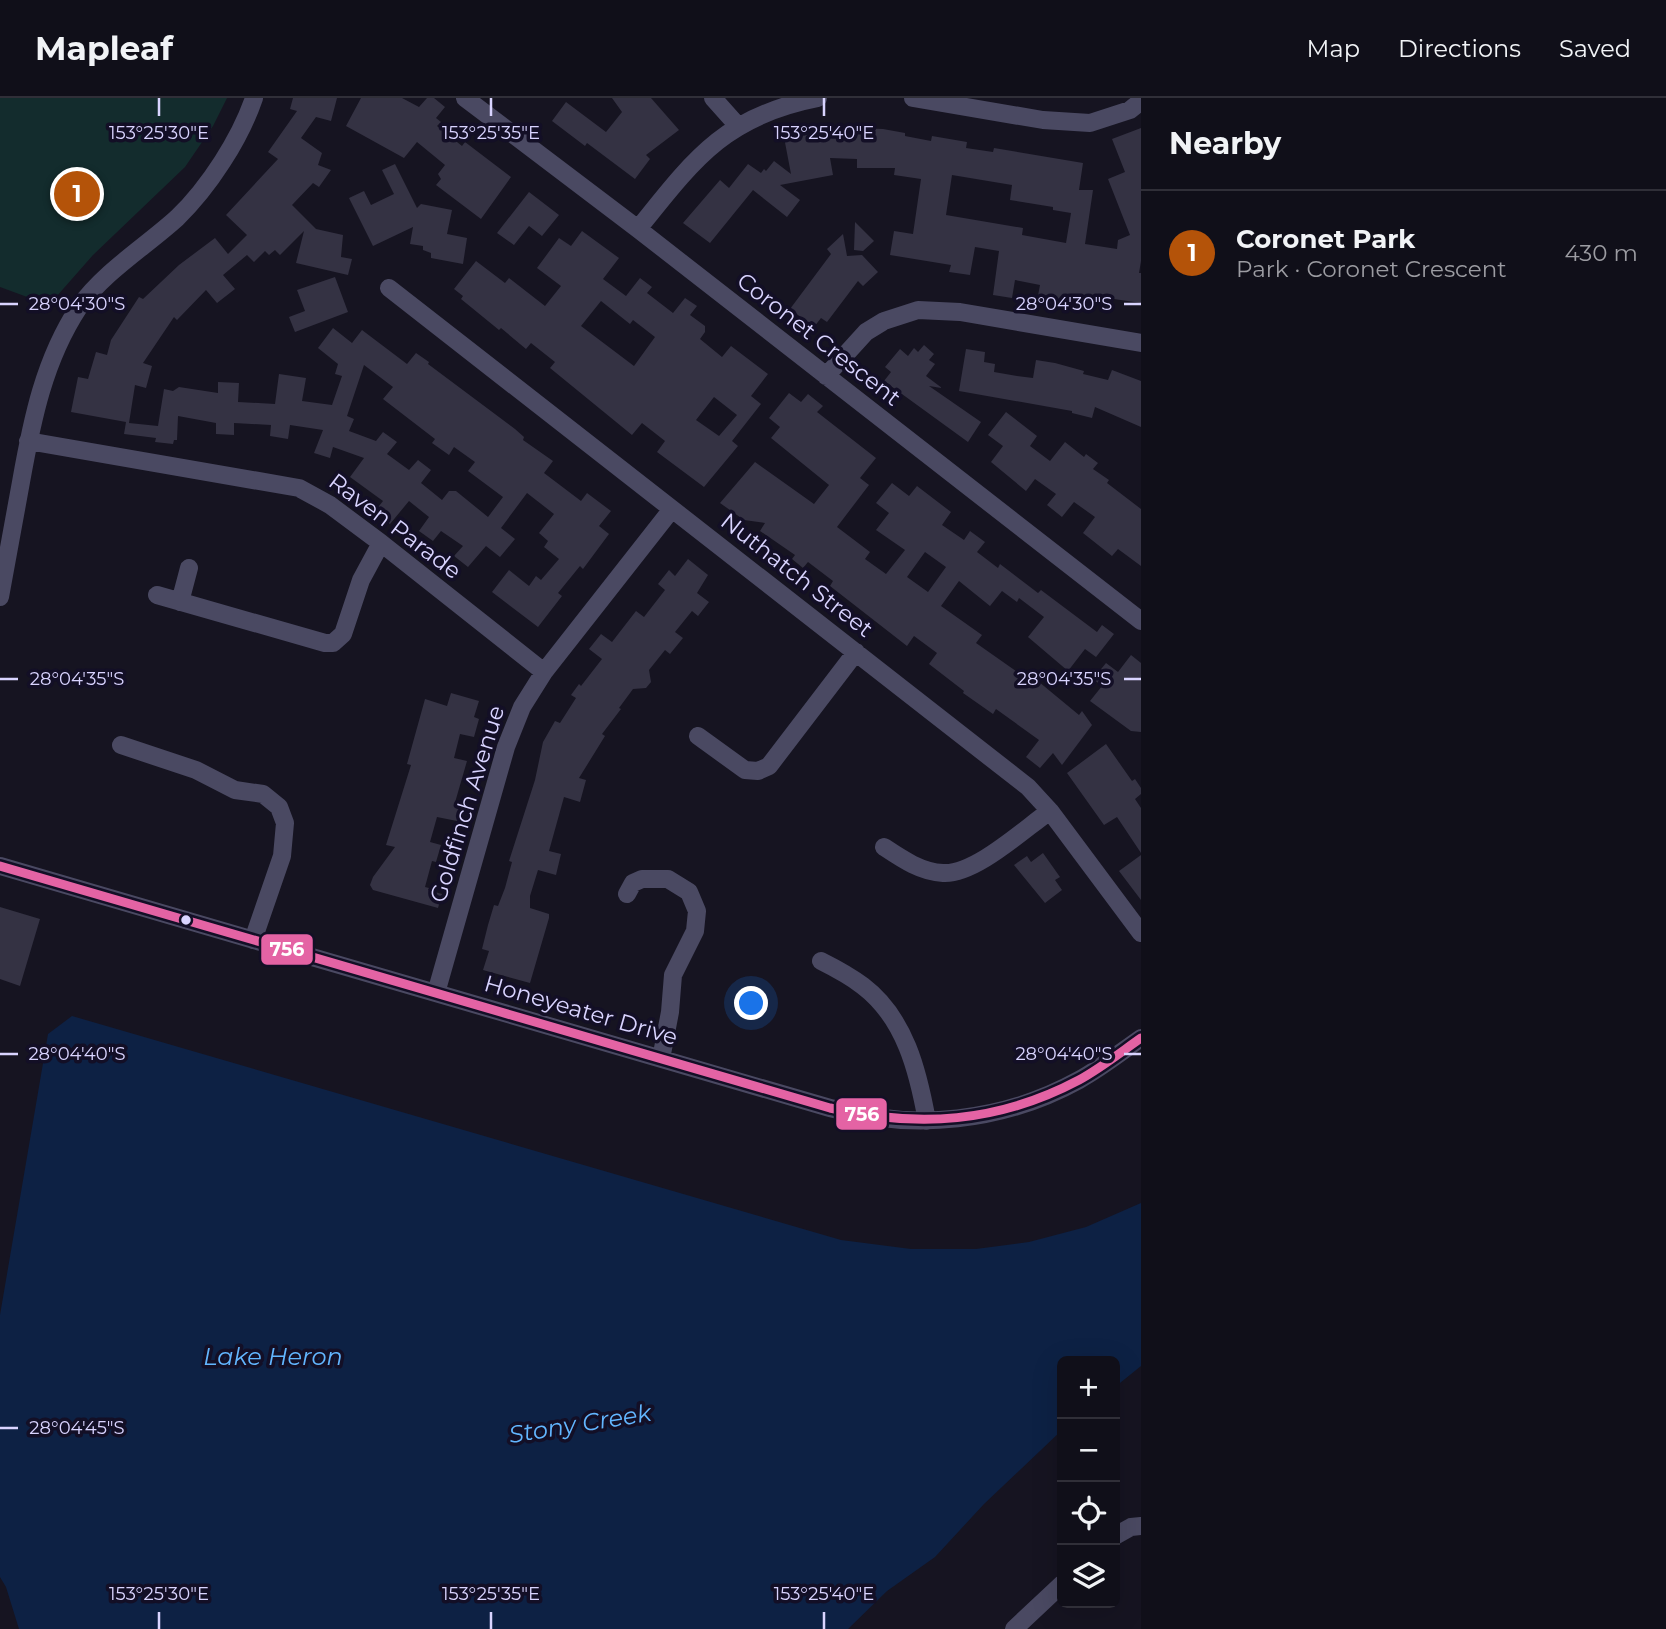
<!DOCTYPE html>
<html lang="en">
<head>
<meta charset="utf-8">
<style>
  body { margin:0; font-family:Montserrat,sans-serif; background:#191822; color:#f1f3f6 }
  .controls { position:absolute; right:21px; bottom:21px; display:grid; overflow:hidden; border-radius:10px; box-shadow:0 7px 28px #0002 }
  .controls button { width:63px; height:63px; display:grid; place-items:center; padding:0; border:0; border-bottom:2px solid #302f38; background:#100f19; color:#f1f3f6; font:35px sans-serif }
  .you { position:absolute; left:752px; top:906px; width:24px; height:24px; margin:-18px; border:5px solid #fff; border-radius:50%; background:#1a73e8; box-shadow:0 0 0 10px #1a73e833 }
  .badge { display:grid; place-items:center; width:46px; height:46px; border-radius:50%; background:#b45309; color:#fff; font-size:23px; font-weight:700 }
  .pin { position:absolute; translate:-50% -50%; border:4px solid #fff; box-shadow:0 2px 7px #0006 }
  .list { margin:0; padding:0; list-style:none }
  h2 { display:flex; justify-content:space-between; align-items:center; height:91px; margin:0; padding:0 28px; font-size:30px }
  h2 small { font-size:23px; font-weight:400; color:#9c9ca2 }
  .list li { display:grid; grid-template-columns:46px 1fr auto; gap:21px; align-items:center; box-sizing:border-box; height:126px; padding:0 28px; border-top:2px solid #302f38 }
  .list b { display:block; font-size:26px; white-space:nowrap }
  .list p { margin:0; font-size:23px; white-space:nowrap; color:#9c9ca2 }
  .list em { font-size:23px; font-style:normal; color:#9c9ca2 }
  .icon { flex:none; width:38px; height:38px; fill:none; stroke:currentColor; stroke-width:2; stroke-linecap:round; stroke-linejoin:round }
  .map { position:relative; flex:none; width:1141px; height:1531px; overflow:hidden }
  header { display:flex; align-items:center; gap:42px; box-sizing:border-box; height:98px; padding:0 35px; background:#100f19; border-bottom:2px solid #302f38 }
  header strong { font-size:33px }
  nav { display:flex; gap:38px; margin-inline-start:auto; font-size:24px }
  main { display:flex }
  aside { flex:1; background:#100f19 }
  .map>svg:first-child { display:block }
  .green { fill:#132c2d }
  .water { fill:#0d2144 }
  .building { fill:#343243; fill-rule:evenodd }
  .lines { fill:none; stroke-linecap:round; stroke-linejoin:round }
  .minor { stroke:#4a4962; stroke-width:18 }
  .bus-1-casing { stroke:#130f26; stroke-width:14 }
  .bus-1 { stroke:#e463a4; stroke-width:9 }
  .ticks { fill:none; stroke:#d9d4ff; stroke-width:2.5 }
  .bus-dot { fill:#d9d4ff; stroke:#130f26; stroke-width:2.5 }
  .labels { text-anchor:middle; stroke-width:7; stroke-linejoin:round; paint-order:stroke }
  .street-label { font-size:23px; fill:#d9d4ff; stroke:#130f26 }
  .water-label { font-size:24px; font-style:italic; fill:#62b6ff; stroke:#130f26 }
  .ticks-label { font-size:18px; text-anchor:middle; fill:#d9d4ff; stroke:#130f26; stroke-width:7; stroke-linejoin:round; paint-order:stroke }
  .line-badge { stroke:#130f26; stroke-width:2.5 }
  .badge-label { font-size:19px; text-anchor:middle; font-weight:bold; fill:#fff }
</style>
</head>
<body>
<header>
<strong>Mapleaf</strong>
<nav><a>Map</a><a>Directions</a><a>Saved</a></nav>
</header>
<main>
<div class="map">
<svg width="1141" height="1531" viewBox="0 0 1141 1531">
  <rect width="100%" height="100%" fill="#161421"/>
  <path class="green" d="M 0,0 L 227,0 L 213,28 L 185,69 L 93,157 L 49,207 L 0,189 Z"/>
  <path class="water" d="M 72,918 L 841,1142 L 911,1151 L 976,1151 L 1029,1144 L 1086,1129 L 1141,1105 L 1141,1268 L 1115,1289 L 1115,1263 L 1062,1263 L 1062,1332 L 984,1406 L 935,1459 L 887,1493 L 848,1531 L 19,1531 L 6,1489 L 0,1479 L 0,1217 L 48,936 Z"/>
  <path class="building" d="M 293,0 L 337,0 L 331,23 L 316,19 L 301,40 L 322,55 L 318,67 L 331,72 L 319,89 L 313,85 L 292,107 L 316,131 L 343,137 L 341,159 L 352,161 L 348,177 L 296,165 L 304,133 L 280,157 L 275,152 L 269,157 L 265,153 L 254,164 L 247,157 L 223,177 L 235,191 L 217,205 L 206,192 L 177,222 L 174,219 L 143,265 L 152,268 L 146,290 L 135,287 L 129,325 L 158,328 L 164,291 L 173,293 L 179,289 L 218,295 L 218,284 L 239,285 L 238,304 L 275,306 L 279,276 L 306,280 L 302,303 L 332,307 L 342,278 L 335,276 L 338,266 L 318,250 L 333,230 L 352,245 L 362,232 L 407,266 L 416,255 L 429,264 L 428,266 L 515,331 L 524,339 L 523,342 L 553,363 L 544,375 L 581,403 L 587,395 L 611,413 L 599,428 L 609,436 L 583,471 L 580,468 L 558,495 L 562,498 L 538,529 L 492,494 L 509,472 L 529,488 L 536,478 L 541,482 L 559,461 L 544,449 L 548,443 L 539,435 L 554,416 L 527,395 L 501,430 L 515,441 L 500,459 L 486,448 L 468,469 L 454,458 L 463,448 L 441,433 L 433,443 L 419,433 L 429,419 L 409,403 L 390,426 L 375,413 L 383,403 L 350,379 L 364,360 L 333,349 L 330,360 L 314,355 L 323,332 L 290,327 L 288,341 L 270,338 L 271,327 L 234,325 L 234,337 L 216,336 L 216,325 L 178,318 L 177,342 L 174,342 L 173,346 L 155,344 L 156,340 L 124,336 L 126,324 L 71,314 L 78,279 L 88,281 L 96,254 L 107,257 L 111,242 L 139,199 L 143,201 L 179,167 L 215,140 L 228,156 L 247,137 L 226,117 L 278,61 L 268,54 L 297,13 L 290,11 ZM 364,267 L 393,289 L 383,301 L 435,341 L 432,345 L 449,357 L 454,349 L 475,364 L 468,373 L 503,399 L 488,419 L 456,393 L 449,393 L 442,402 L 421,385 L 431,372 L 418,362 L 409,372 L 387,356 L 397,344 L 383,334 L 376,343 L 349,333 L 354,321 L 347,318 Z
    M 361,0 L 402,0 L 419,9 L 427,0 L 434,0 L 445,9 L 436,20 L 441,24 L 437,28 L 462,48 L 465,44 L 511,79 L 481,121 L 436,87 L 441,81 L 438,76 L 445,67 L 417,44 L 404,60 L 346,28 Z
    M 612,0 L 651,0 L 679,32 L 646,57 L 650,61 L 635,81 L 587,45 L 585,48 L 552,23 L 566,4 L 606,34 L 622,14 Z
    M 858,30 L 883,31 L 905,35 L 905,38 L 931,43 L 932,38 L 967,44 L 966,50 L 993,54 L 994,50 L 1083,65 L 1079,92 L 1093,92 L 1085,146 L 1117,151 L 1118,142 L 1130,137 L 1108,81 L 1125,74 L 1112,41 L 1141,30 L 1141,163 L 1139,175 L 1141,175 L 1141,205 L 1087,197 L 1085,211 L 1037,203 L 1040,187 L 1015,182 L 1012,200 L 993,197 L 999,153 L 975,149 L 970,177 L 949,174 L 951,167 L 890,157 L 894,133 L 913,136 L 921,81 L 894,77 L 895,70 L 857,70 L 857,61 L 830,60 L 833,77 L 780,87 L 800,102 L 787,119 L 753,92 L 710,145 L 683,125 L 720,82 L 729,90 L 748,66 L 761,75 L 764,71 L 766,73 L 774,63 L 791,76 L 783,34 L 799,31 L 800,38 L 825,34 L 826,38 L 857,38 ZM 952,77 L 1012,87 L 1010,102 L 1053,109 L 1053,112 L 1071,115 L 1066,145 L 1022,137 L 1023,130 L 946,117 Z
    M 395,66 L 417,110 L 421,106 L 452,112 L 447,136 L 467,140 L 463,166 L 431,160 L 431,155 L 423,152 L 423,148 L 410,146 L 413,129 L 373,148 L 349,100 L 364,93 L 371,107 L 394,96 L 382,72 Z
    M 529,94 L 559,117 L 542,138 L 529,128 L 514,147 L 497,135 Z
    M 855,124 L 874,143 L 863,153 L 854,152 Z
    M 582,133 L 619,160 L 603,181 L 626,198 L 640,180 L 652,189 L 647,195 L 673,215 L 685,200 L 697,208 L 690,217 L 705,228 L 705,234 L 700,241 L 722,259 L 731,248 L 768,276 L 751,298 L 761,306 L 732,343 L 738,348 L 704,389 L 657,354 L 665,343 L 642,325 L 632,337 L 550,270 L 555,264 L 531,245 L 526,251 L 501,230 L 499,232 L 461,201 L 463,198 L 454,191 L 476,163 L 505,185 L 509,180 L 545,208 L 561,188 L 537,170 L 559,140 L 571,148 ZM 601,203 L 630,226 L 633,222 L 655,239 L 634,268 L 581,228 ZM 714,299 L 737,317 L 719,338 L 696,322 Z
    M 843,136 L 847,158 L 862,157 L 878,174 L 863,188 L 858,183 L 827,224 L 821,220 L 814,229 L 790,211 L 831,156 L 827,151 Z
    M 335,179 L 348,214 L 295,234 L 289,219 L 305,213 L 297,192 Z
    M 924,247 L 934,256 L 929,262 L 935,266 L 926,278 L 942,290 L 929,288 L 981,324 L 968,344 L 884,283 L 891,274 L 885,269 L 900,251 L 908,258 L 914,250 L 918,254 Z
    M 966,251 L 985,254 L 984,264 L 995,266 L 994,274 L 1017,278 L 1033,280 L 1036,262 L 1055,265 L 1084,273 L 1083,276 L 1108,282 L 1112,272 L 1141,283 L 1141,329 L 1095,309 L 1092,320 L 1072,315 L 1072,313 L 959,293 Z
    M 789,295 L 801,304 L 808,296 L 823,308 L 817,314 L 876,360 L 860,380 L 869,387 L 837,429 L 870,454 L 865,461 L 886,476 L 905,452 L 876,432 L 889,415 L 876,405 L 892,385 L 909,398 L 917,388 L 951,414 L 942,427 L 964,442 L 970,433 L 985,444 L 977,454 L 998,470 L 1000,466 L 1038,495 L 1041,492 L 1097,534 L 1102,527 L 1114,536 L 1096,559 L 1085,551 L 1068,573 L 1028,539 L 1044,519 L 1019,500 L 1017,504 L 1002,493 L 990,508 L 959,483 L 941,508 L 982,537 L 976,545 L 1030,583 L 1033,579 L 1079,617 L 1082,613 L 1092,627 L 1062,667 L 1053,655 L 1040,670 L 1026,659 L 1039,642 L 996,611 L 993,616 L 963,595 L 964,593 L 929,566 L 937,555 L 914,538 L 907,548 L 830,488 L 833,483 L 808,464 L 803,470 L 792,461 L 795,457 L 760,433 L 765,425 L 744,422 L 720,405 L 755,364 L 814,406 L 829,387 L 771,340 L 780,329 L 769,320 ZM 925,454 L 946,469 L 928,494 L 907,479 Z
    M 1006,314 L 1037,338 L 1030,348 L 1050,363 L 1065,344 L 1084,359 L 1086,356 L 1098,365 L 1093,371 L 1109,382 L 1107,385 L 1141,411 L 1141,468 L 1118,451 L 1112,458 L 1083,435 L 1095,419 L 1074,404 L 1062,419 L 1047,407 L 1056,396 L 1035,381 L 1026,393 L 991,364 L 1003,348 L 988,337 Z
    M 688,461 L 708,477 L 697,495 L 709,504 L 698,518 L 692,513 L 675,534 L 683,540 L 670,556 L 665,552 L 649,572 L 651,584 L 646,590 L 633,591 L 619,610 L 621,611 L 602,636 L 605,638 L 579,680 L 586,682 L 580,704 L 564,699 L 549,753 L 561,756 L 556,777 L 538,772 L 530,798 L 530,810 L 549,816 L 549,820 L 530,885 L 483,872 L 489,853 L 482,851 L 488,827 L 494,807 L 498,808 L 505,790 L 512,764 L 509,763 L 535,682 L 543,644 L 555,623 L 560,625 L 576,600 L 571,597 L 579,586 L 581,588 L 602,561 L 589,551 L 601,536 L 612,544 L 636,513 L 644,519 L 665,492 L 658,486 L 669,472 L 675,478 Z
    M 1131,557 L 1141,565 L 1141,634 L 1131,633 L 1090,603 L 1102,588 L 1093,581 L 1106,565 L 1118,574 Z
    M 451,595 L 479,603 L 474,619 L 479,621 L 474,639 L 460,636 L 454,660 L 467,663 L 454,708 L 466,711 L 462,724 L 437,719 L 430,744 L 441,747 L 436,764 L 432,763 L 425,789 L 429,790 L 428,792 L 442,796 L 438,810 L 373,792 L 370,787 L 373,779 L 395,749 L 386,747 L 411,667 L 407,666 L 425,601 L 447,608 Z
    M 1106,646 L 1132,683 L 1135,681 L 1141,690 L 1141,696 L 1135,701 L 1141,710 L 1141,755 L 1117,719 L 1104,727 L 1067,675 Z
    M 1043,755 L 1060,779 L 1055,782 L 1062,792 L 1045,805 L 1014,767 L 1027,758 L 1031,764 Z
    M 1141,757 L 1141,802 L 1119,773 Z
    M 0,809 L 40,821 L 20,888 L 0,881 Z"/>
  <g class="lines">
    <path class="minor" d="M 465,0 L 638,131 L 1141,523
      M 713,0 L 738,28
      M 913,0 L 1043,22 L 1090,25 L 1130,12 L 1141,3
      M 638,131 C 694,61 725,18 818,0
      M 389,190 L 1028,689 L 1050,713 L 1141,835
      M 826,278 L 866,234 L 884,223 L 918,212 L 960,214 L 1141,245
      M 28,343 L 299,390 L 330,407 L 381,445 L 544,574
      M 157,497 L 325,545 L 333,545 L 343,536 L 361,482 L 381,445
      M 0,499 C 7,460 14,422 21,384 C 32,322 44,262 79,209 C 105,173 145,149 177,120 C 209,89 240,41 254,0
      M 180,504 L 189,470
      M 698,638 L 745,672 L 758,673 L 769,668 L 856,554
      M 121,647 L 196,672 L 235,692 L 263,696 L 279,709 L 285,725 L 282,758 L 253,842
      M 884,749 C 902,761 921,774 943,775 C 975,777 1024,731 1050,713
      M 0,768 L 830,1010 C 914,1033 1003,1024 1079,982 C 1101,970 1121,954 1141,940
      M 627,796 L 633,785 L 642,781 L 668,781 L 689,794 L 697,813 L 695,833 L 673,877 L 670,914 L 661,961
      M 821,863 C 835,870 850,878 863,888 C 905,920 918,973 927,1023
      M 436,895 L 506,649 L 522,609 L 544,574 L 672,411
      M 1115,1438 L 1131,1429 L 1141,1428
      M 1014,1531 L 1062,1486"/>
    <defs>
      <path id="bus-1" d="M 0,768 L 830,1010 C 918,1030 998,1025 1079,982 C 1101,970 1121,954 1141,940"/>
    </defs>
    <use href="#bus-1" class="bus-1-casing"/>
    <use href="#bus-1" class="bus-1"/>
  </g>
  <path class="ticks" d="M 159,0 L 159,18M 491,0 L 491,18M 824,0 L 824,18M 0,206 L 18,206M 1124,206 L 1141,206M 0,581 L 18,581M 1124,581 L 1141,581M 0,956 L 18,956M 1124,956 L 1141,956M 0,1330 L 18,1330M 159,1514 L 159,1531M 491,1514 L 491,1531M 824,1514 L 824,1531"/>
  <circle class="bus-dot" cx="186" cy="822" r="6"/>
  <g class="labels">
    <g class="street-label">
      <text transform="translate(819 241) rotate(38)" y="8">Coronet Crescent</text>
      <text transform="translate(395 428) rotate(37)" y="8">Raven Parade</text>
      <text transform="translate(797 477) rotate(38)" y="8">Nuthatch Street</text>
      <text transform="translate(467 706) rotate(-73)" y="8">Goldfinch Avenue</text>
      <text transform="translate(581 912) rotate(16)" y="8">Honeyeater Drive</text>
    </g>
    <g class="water-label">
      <text x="273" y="1267">Lake Heron</text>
      <text transform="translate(580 1326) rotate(-9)" y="8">Stony Creek</text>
    </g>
  </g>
  <g class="ticks-label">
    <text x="159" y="41">153°25'30"E</text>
    <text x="491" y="41">153°25'35"E</text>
    <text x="824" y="41">153°25'40"E</text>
    <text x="77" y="212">28°04'30"S</text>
    <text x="1064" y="212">28°04'30"S</text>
    <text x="77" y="587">28°04'35"S</text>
    <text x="1064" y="587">28°04'35"S</text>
    <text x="77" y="962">28°04'40"S</text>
    <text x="1064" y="962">28°04'40"S</text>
    <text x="77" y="1336">28°04'45"S</text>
    <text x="159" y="1502">153°25'30"E</text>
    <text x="491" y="1502">153°25'35"E</text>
    <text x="824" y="1502">153°25'40"E</text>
  </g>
  <g class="line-badge">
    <rect x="260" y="835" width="54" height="33" rx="7" fill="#e463a4"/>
    <rect x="835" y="999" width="53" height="34" rx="7" fill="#e463a4"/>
  </g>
  <g class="badge-label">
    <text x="287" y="858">756</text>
    <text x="862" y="1023">756</text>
  </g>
</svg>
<div class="controls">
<button>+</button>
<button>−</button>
<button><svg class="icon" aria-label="locate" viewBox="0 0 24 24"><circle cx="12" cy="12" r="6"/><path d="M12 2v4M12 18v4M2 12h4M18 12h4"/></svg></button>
<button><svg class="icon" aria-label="layers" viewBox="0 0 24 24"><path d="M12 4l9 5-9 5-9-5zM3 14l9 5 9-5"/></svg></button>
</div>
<div class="you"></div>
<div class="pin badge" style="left:77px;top:96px">1</div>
</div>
<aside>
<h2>Nearby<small></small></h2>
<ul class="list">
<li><span class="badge">1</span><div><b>Coronet Park</b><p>Park · Coronet Crescent</p></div><em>430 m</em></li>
</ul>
</aside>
</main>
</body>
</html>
